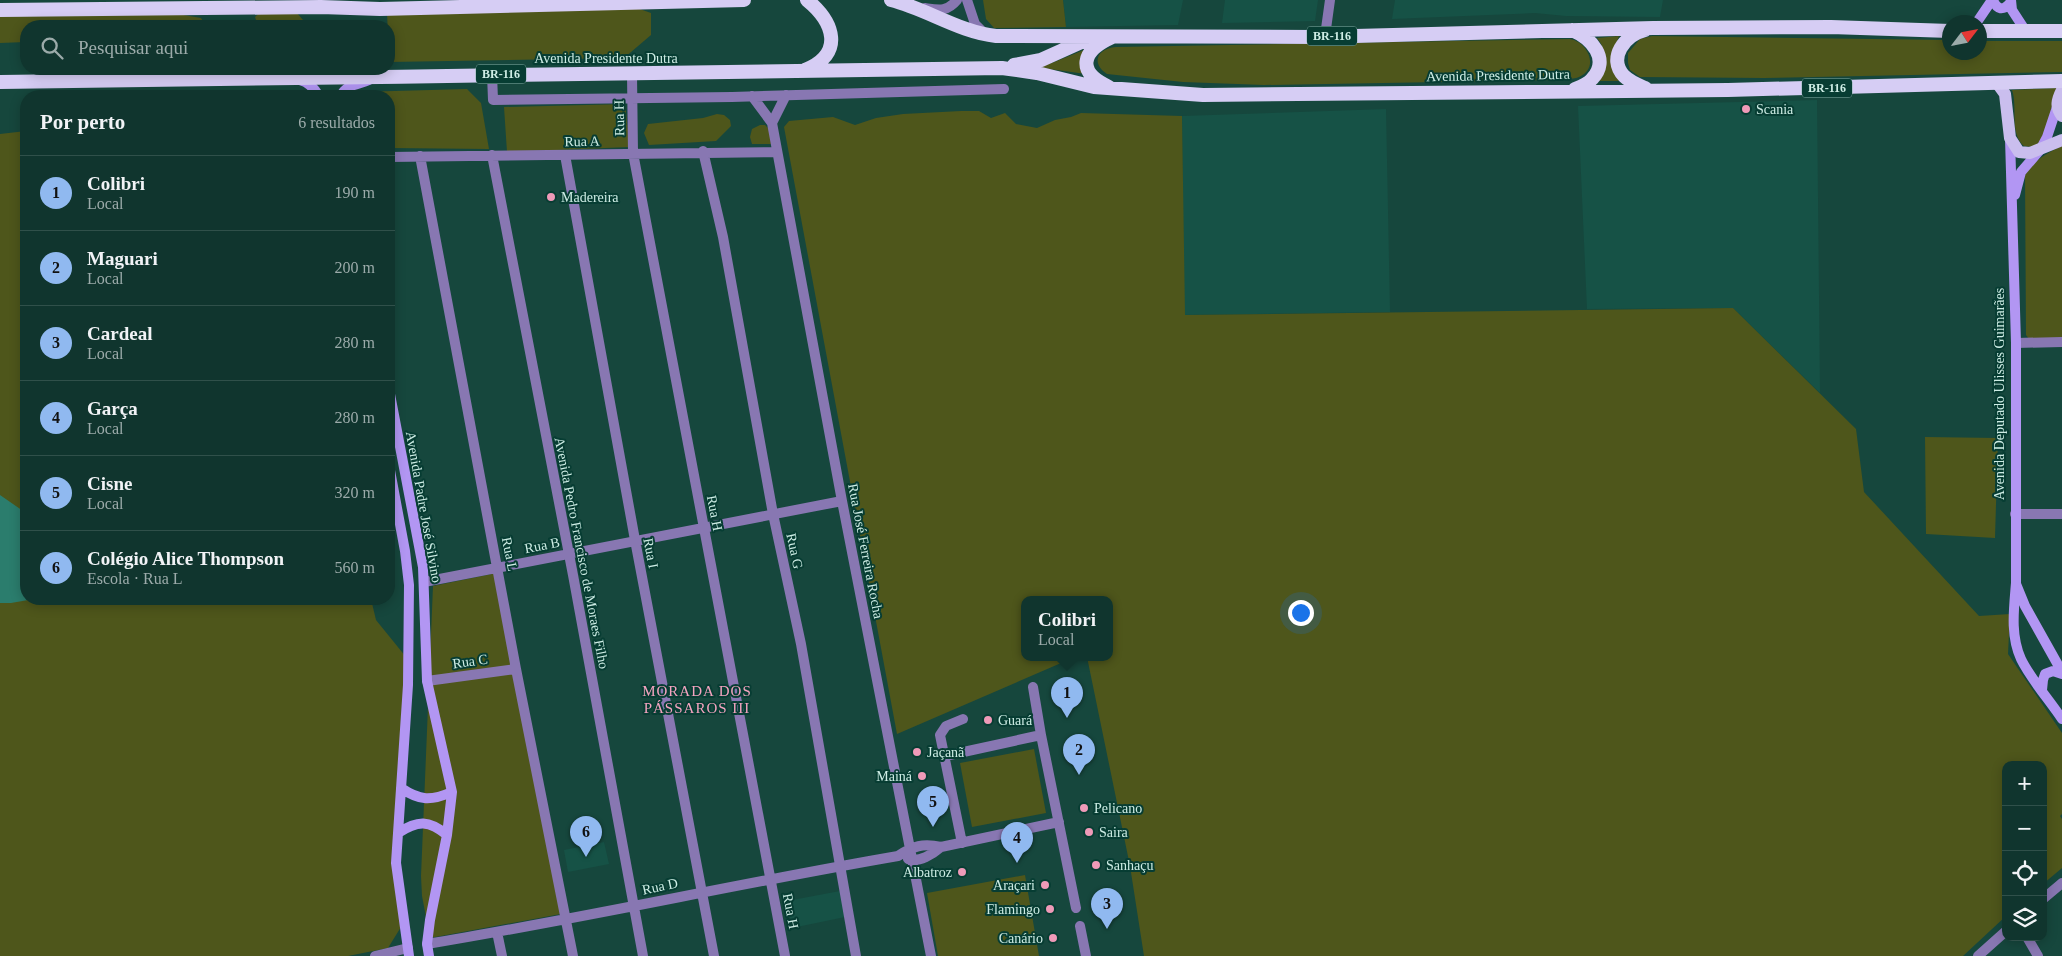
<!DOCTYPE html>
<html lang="pt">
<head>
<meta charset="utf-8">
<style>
  body { margin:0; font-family:"Times New Roman",serif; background:#193d36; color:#f1f3f6 }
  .controls { position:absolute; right:15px; bottom:15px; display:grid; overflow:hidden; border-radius:10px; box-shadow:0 2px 12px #0003 }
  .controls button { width:45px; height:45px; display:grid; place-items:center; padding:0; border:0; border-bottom:1px solid #30504a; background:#10352e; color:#f1f3f6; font:25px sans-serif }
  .compass { position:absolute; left:1942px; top:15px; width:45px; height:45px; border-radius:50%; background:#10352e; box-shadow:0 2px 12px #0003; rotate:58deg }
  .you { position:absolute; left:1300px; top:612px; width:18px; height:18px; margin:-12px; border:4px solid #fff; border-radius:50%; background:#1a73e8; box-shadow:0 0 0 8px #1a73e833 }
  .badge { display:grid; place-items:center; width:32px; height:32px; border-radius:50%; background:#90b9f0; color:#111; font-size:16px; font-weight:700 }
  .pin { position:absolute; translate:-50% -41px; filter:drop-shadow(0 1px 2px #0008) }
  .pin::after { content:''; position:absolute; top:26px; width:18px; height:15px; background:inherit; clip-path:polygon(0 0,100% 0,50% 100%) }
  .popup { position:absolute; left:1021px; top:596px; width:92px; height:65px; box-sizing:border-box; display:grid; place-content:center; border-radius:10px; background:#10352e; filter:drop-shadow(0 1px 4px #0005); font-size:16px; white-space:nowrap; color:#9cabaa }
  .popup b { font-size:19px; color:#f1f3f6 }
  .popup::after { content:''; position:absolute; left:50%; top:100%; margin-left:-10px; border:10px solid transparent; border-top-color:#10352e }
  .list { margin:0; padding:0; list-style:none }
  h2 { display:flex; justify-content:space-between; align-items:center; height:65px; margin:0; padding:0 20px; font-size:21px }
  h2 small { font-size:16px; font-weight:400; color:#9cabaa }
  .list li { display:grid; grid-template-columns:32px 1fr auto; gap:15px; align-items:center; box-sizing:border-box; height:75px; padding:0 20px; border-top:1px solid #30504a }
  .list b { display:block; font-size:19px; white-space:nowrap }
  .list p { margin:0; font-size:16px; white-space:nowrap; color:#9cabaa }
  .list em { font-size:16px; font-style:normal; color:#9cabaa }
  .icon { flex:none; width:28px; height:28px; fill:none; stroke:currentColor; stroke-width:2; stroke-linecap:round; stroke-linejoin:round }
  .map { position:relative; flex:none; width:2062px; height:956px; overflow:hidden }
  .search { position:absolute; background:#10352e; box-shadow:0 2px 12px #0003; left:20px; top:20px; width:375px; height:55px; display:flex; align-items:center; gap:12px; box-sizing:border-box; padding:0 18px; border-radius:20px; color:#9cabaa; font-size:19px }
  .panel { position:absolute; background:#10352e; box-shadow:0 2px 12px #0003; left:20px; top:90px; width:375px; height:515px; border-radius:20px }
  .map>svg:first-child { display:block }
  .built { fill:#165246 }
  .green { fill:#4e561b }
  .water { fill:#2b7d6d }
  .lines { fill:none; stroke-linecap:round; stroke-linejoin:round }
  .minor { stroke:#8877b2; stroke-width:10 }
  .tertiary { stroke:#8877b2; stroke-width:10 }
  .secondary { stroke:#b296f3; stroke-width:10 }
  .primary { stroke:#cabeee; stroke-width:12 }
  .trunk { stroke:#d6cdf4; stroke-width:14 }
  .poi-dot { fill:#ef9ab8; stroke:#073d33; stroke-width:2 }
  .labels { text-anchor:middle; stroke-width:4; stroke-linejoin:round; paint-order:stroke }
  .shield { fill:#073d33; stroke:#92b8b0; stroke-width:1 }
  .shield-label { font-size:12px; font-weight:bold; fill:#ceede5 }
  .street-label { font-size:14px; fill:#ceede5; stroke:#073d33 }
  .poi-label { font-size:14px; fill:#ceede5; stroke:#073d33; text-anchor:start }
  .neighbourhood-label { font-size:15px; letter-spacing:1px; fill:#f4a4c0; stroke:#073d33 }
</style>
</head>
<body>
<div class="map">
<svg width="2062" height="956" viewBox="0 0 2062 956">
  <rect width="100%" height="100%" fill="#16473d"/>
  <path class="built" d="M 1063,0 L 1183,0 L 1178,25 L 1066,27 Z
    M 1225,0 L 1318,0 L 1315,21 L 1222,23 Z
    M 1395,0 L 1663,0 L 1660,17 L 1566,16 L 1535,13 L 1392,19 Z
    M 1817,100 L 1820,393 L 1733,308 L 1587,309 L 1578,106 Z
    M 1386,109 L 1390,312 L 1184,315 L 1182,116 Z
    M 604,842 L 609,864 L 568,872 L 564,850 Z
    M 840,891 L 845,917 L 792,928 L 787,901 Z"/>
  <path class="green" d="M 983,0 L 1063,0 L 1066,27 L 994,28 L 986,19 Z
    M 292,7 L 303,20 L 305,26 L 258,26 L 255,17 L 262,10 Z
    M 634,7 L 651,13 L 651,35 L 624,58 L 389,62 L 387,12 Z
    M 155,10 L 201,18 L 206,26 L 26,26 L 26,42 L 0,43 L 0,14 Z
    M 1619,36 L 1612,55 L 1619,81 L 1597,81 C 1602,65 1609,52 1597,38 Z
    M 1652,36 L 1949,40 L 1950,52 L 1980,52 L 1980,41 L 2062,41 L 2062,72 L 1764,78 L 1640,77 L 1630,70 L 1628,63 L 1628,53 L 1640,39 Z
    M 1570,39 C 1588,42 1600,68 1579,77 C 1572,80 1561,79 1554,80 L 1264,85 L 1183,82 L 1107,74 C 1090,63 1098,48 1116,47 Z
    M 1084,50 L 1086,74 L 1035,67 L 1052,63 Z
    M 2057,88 L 2043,140 L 2033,147 L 2024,146 C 2009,133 2018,107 2012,90 Z
    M 467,89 L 481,103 L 489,149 L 389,148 L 389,96 L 352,96 L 358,92 Z
    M 625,104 L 630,147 L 507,152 L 504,107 Z
    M 961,111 L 979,111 L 991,118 L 1005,113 L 1016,124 L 1037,128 L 1055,120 L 1071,117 L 1081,113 L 1182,116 L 1185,315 L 1733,308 L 1856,429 L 1864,492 L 1979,616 L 2010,614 L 2008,654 L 2062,733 L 2062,814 L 2060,816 L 2062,819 L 2062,868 L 2043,884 L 2043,765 L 2006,765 L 2006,916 L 1963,956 L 1144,956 L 1130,866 L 1087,657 L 1110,657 L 1110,599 L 1024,599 L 1024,657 L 1075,657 L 897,734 L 784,127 L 789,121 L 833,117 L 855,125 L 876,118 L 903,114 Z
    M 717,114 L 724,115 L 730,120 L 731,126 L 716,141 L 649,145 L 644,133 L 648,124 L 703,118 Z
    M 760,125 L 765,125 L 770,130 L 771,144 L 752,144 L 750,137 L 752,129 Z
    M 26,131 L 26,599 L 371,599 L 376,620 L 406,657 L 400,844 L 401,927 L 388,948 L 348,956 L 0,956 L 0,134 Z
    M 2062,146 L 2062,339 L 2029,339 L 2026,335 L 2025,175 C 2033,161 2047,153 2062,146 Z
    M 1925,437 L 1998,438 L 1995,538 L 1926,534 Z
    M 497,573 L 561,914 L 430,938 L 422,896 L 421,876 L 433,586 Z
    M 1034,749 L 1046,813 L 972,827 L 960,763 Z
    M 1025,875 L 1039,956 L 938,956 L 927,893 Z"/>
  <path class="water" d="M 0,495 L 26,513 L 26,599 L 34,599 L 11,603 L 0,603 Z"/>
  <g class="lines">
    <path class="minor" d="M 967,0 L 975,24 L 985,34
      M 925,8 C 939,10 947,12 957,0
      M 1325,36 L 1330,0
      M 492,74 L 493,100 L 732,97 L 1004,89
      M 632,75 L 633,153 L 785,956
      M 752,96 L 772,123 L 842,501 L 931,956
      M 772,123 L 786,95
      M 703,151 L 723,237 L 773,514 L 801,644 L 856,956
      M 492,155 L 573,575 L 643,956
      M 565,155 L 635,540 L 714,956
      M 420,156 L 516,669 L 573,956
      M 389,157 L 777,152
      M 2016,343 L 2062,342
      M 2015,514 L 2062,514
      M 424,582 L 842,501
      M 427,681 L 516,669
      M 1041,735 L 1076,908
      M 945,756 L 1041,735 L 1033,687
      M 962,843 L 940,735 L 946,726 L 963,719
      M 908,859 C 919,863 933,854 941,847
      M 1080,926 L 1086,956
      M 497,932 L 502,956
      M 2027,937 L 2038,956
      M 427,944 C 585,918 741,883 898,856 C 913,846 923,843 941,847 L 1059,822
      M 375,956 L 408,948"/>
    <path class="tertiary" d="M 2043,899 L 2062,883
      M 1978,956 L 2006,931"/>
    <path class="secondary" d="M 1993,0 C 1997,10 2003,11 2010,3
      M 2011,0 L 2012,10 L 2025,30
      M 1977,22 L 1992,0
      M 300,80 C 309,82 314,88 319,96
      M 341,96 C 346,84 358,85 369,80
      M 2010,138 L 2016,343 L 2016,583 C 2014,608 2010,635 2021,659 C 2030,678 2050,701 2062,719
      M 2015,195 L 2021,172 L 2040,150 L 2047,137 L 2057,107
      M 389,389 L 423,567 L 427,681 L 452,792 L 447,835 L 430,920 L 427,944 L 429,956
      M 389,465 L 405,551 L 409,585 L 408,685 L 396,863 L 409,956
      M 2016,584 L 2025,606 L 2062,672
      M 2042,690 L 2043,680 L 2045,674 L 2053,671 L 2062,674
      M 401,788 C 420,801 431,801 452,792
      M 398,833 C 418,820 429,820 447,835"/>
    <path class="primary" d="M 1997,83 L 2005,94 L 2010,138 L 2019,152 L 2030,153 L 2062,140
      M 2062,90 C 2057,100 2055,107 2062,116"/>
    <path class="trunk" d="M 891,0 C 927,9 959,32 996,36 L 1317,37 L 1653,28 L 1831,27 L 1950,31
      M 0,10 L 321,7 L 380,9 L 744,0
      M 1572,30 C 1591,38 1611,59 1592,79 C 1588,84 1580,87 1575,89
      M 1645,30 C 1625,35 1607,58 1624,76 C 1630,82 1638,85 1645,88
      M 1980,31 L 2062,31
      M 1014,65 L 1041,60 L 1090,38
      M 805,70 C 845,54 834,22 807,0
      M 0,82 C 334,77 668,74 1002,68 L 1037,73 L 1094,87 L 1203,95 L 1728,90 L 2062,81
      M 1109,87 C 1076,72 1081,51 1112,37"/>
  </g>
  <g class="poi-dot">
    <circle cx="1746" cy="109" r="5"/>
    <circle cx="551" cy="197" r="5"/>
    <circle cx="988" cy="720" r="5"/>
    <circle cx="917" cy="752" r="5"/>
    <circle cx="922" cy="776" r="5"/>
    <circle cx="1084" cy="808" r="5"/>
    <circle cx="1089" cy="832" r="5"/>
    <circle cx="1096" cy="865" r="5"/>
    <circle cx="962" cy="872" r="5"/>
    <circle cx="1045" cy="885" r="5"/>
    <circle cx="1050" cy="909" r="5"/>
    <circle cx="1053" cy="938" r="5"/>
  </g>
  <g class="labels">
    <g class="shield">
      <rect x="1307" y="26.5" width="50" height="19" rx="4"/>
      <rect x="476" y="64.5" width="50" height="19" rx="4"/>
      <rect x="1802" y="78.5" width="50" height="19" rx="4"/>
    </g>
    <g class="shield-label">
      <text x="1332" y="40">BR-116</text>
      <text x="501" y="78">BR-116</text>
      <text x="1827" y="92">BR-116</text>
    </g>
    <g class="street-label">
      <text x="606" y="63">Avenida Presidente Dutra</text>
      <text transform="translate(1498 75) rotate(-1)" y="5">Avenida Presidente Dutra</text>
      <text transform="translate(619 118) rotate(-91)" y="5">Rua H</text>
      <text transform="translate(582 141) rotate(-1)" y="5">Rua A</text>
      <text transform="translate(1999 394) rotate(-90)" y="5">Avenida Deputado Ulisses Guimarães</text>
      <text transform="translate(424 507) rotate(80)" y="5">Avenida Padre José Silvino</text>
      <text transform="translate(715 513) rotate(79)" y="5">Rua H</text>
      <text transform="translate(542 545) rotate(-11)" y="5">Rua B</text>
      <text transform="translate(795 551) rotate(78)" y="5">Rua G</text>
      <text transform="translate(866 551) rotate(79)" y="5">Rua José Ferreira Rocha</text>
      <text transform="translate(582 553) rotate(79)" y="5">Avenida Pedro Francisco de Moraes Filho</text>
      <text transform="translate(651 553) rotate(79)" y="5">Rua I</text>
      <text transform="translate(510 554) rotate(79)" y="5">Rua L</text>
      <text transform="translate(470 661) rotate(-8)" y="5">Rua C</text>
      <text transform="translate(660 886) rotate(-12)" y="5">Rua D</text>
      <text transform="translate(791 911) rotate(79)" y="5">Rua H</text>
    </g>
    <g class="poi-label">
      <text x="1756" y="114">Scania</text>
      <text x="561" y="202">Madereira</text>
      <text x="998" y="725">Guará</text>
      <text x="927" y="757">Jaçanã</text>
      <text x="912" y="781" text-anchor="end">Mainá</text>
      <text x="1094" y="813">Pelicano</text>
      <text x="1099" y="837">Saira</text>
      <text x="1106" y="870">Sanhaçu</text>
      <text x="952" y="877" text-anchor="end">Albatroz</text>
      <text x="1035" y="890" text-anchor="end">Araçari</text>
      <text x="1040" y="914" text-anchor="end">Flamingo</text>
      <text x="1043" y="943" text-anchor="end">Canário</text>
    </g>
    <g class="neighbourhood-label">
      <text x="697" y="696">MORADA DOS<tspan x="697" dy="17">PÁSSAROS III</tspan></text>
    </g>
  </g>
</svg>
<div class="controls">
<button>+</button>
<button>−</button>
<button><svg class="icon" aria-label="locate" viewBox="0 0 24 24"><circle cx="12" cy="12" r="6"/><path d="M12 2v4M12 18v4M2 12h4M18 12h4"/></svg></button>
<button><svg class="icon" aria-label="layers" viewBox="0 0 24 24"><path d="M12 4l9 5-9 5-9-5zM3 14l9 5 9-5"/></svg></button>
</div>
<svg class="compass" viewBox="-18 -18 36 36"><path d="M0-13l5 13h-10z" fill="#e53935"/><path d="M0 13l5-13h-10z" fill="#9cabaa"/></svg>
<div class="you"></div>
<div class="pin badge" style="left:1067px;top:718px">1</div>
<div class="popup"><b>Colibri</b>Local</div>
<div class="pin badge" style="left:1079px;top:775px">2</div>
<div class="pin badge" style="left:1107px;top:929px">3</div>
<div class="pin badge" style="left:1017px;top:863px">4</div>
<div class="pin badge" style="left:933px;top:827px">5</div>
<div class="pin badge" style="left:586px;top:857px">6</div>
<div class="search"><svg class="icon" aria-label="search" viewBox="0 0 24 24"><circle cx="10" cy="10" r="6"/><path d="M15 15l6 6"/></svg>Pesquisar aqui</div>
<section class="panel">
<h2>Por perto<small>6 resultados</small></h2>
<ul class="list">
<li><span class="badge">1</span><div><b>Colibri</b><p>Local</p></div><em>190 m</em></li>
<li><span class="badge">2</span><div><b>Maguari</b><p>Local</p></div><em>200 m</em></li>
<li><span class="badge">3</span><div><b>Cardeal</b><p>Local</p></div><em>280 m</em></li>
<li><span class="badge">4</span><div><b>Garça</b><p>Local</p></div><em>280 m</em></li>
<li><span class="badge">5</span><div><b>Cisne</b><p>Local</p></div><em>320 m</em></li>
<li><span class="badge">6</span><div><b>Colégio Alice Thompson</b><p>Escola · Rua L</p></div><em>560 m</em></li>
</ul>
</section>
</div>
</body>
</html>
